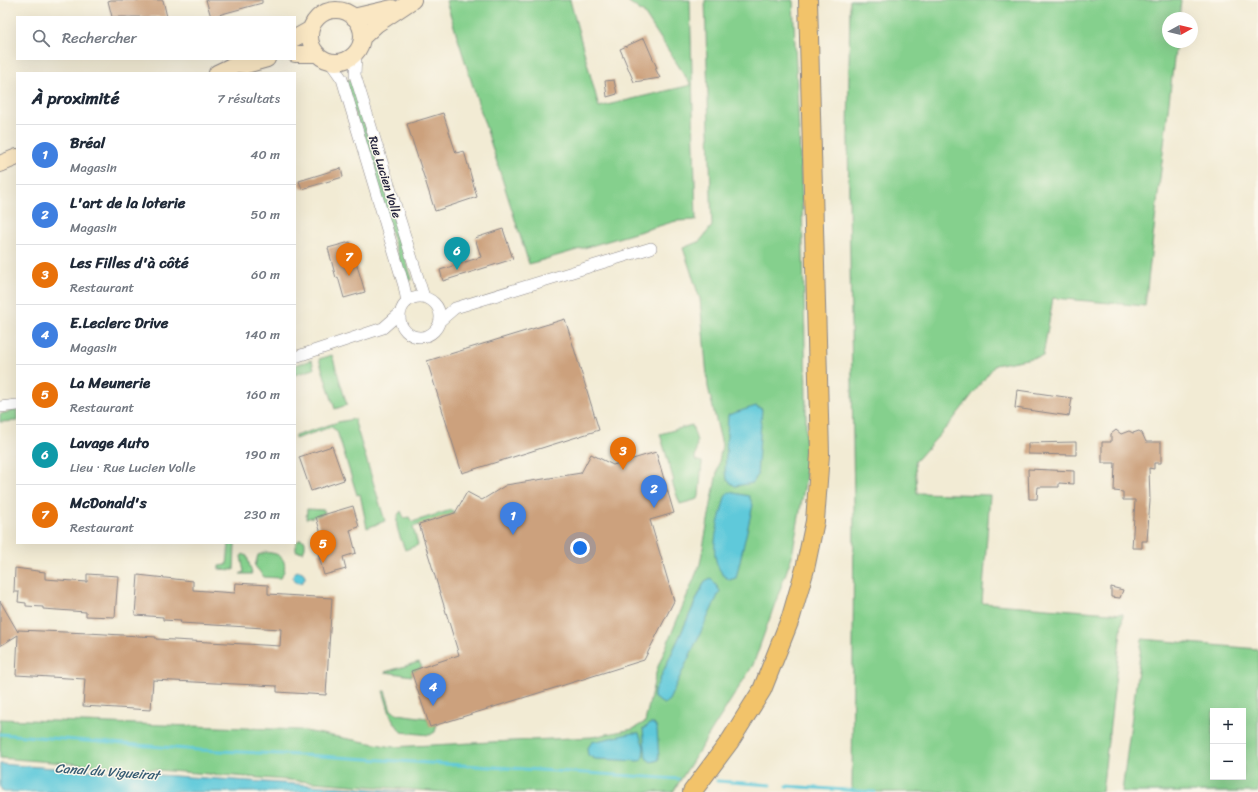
<!DOCTYPE html>
<html lang="fr">
<head>
<meta charset="utf-8">
<style>
  body { margin:0; font-family:Sriracha,sans-serif; background:#f6f6f7; color:#1f2937 }
  .controls { position:absolute; right:12px; bottom:12px; display:grid; overflow:hidden; border-radius:0px; box-shadow:0 4px 16px #0002 }
  .controls button { width:36px; height:36px; display:grid; place-items:center; padding:0; border:0; border-bottom:1px solid #e0e1e3; background:#fff; color:#1f2937; font:20px sans-serif }
  .compass { position:absolute; left:1162px; top:12px; width:36px; height:36px; border-radius:50%; background:#fff; box-shadow:0 4px 16px #0002; rotate:82deg }
  .you { position:absolute; left:580px; top:548px; width:14px; height:14px; margin:-10px; border:3px solid #fff; border-radius:50%; background:#1a73e8; box-shadow:0 0 0 6px #1a73e833 }
  .badge { display:grid; place-items:center; width:26px; height:26px; border-radius:50%; background:#1a73e8; color:#fff; font-size:13px; font-weight:700 }
  .pin { position:absolute; translate:-50% -33px; filter:drop-shadow(0 1px 2px #0008) }
  .pin::after { content:''; position:absolute; top:21px; width:14px; height:12px; background:inherit; clip-path:polygon(0 0,100% 0,50% 100%) }
  .list { margin:0; padding:0; list-style:none }
  h2 { display:flex; justify-content:space-between; align-items:center; height:52px; margin:0; padding:0 16px; font-size:17px }
  h2 small { font-size:13px; font-weight:400; color:#747a83 }
  .list li { display:grid; grid-template-columns:26px 1fr auto; gap:12px; align-items:center; box-sizing:border-box; height:60px; padding:0 16px; border-top:1px solid #e0e1e3 }
  .list b { display:block; font-size:15px; white-space:nowrap }
  .list p { margin:0; font-size:13px; white-space:nowrap; color:#747a83 }
  .list em { font-size:13px; font-style:normal; color:#747a83 }
  .icon { flex:none; width:22px; height:22px; fill:none; stroke:currentColor; stroke-width:2; stroke-linecap:round; stroke-linejoin:round }
  .map { position:relative; flex:none; width:1258px; height:792px; overflow:hidden }
  .search { position:absolute; background:#fff; box-shadow:0 4px 16px #0002; left:16px; top:16px; width:280px; height:44px; display:flex; align-items:center; gap:10px; box-sizing:border-box; padding:0 14px; border-radius:0px; color:#747a83; font-size:15px }
  .panel { position:absolute; background:#fff; box-shadow:0 4px 16px #0002; left:16px; top:72px; width:280px; height:472px; border-radius:0px }
  .map>svg:first-child { display:block }
  .green { fill:#85d08d; stroke:#547964; fill-rule:evenodd }
  .water { fill:#5fc9da; stroke:#40768a }
  .lines { fill:none; stroke-linecap:round; stroke-linejoin:round }
  .stream { stroke:#5fc9da; stroke-width:3 }
  .building { fill:#cca17d }
  .minor-casing { stroke:#8a8688; stroke-width:12 }
  .secondary-casing { stroke:#8a8688; stroke-width:18 }
  .primary-casing { stroke:#8a8688; stroke-width:20 }
  .minor { stroke:#fff; stroke-width:11 }
  .secondary { stroke:#fae7c3; stroke-width:16 }
  .primary { stroke:#f2c36a; stroke-width:18 }
  .labels { text-anchor:middle; stroke-width:3; stroke-linejoin:round; paint-order:stroke }
  .street-label { font-size:12px; fill:#22223b; stroke:#fbf7ec }
  .water-label { font-size:13px; font-style:italic; fill:#375c73; stroke:#fbf7ec }
</style>
</head>
<body>
<div class="map">
<svg width="1258" height="792" viewBox="0 0 1258 792">
  <rect width="100%" height="100%" fill="#fbf7ec"/>
  <filter id="ink" filterUnits="userSpaceOnUse"><feTurbulence type="fractalNoise" baseFrequency=".025" numOctaves="2"/><feDisplacementMap in="SourceGraphic" scale="8" xChannelSelector="R" yChannelSelector="G"/><feConvolveMatrix kernelMatrix="1 2 1 2 8 2 1 2 1" color-interpolation-filters="sRGB"/></filter>
  <filter id="wash" filterUnits="userSpaceOnUse"><feTurbulence type="fractalNoise" baseFrequency=".012" numOctaves="4" result="noise"/><feDisplacementMap in="SourceGraphic" scale="16" xChannelSelector="R" yChannelSelector="G"/><feGaussianBlur stdDeviation="0.9" result="paint"/><feColorMatrix in="noise" values="0 0 0 0 0 0 0 0 0 0 0 0 0 0 0 0 0 1.4 0 .05"/><feComposite in="paint" operator="in"/></filter>
  <g filter="url(#wash)">
    <rect width="100%" height="100%" fill="#f2ebd4"/>
    <path class="green" d="M 448,0 L 570,0 L 599,107 L 691,85 L 644,13 L 626,0 L 690,0 L 696,220 L 676,221 L 529,264 L 446,1 Z
      M 705,0 L 793,0 L 802,198 L 806,395 L 806,477 L 792,556 L 753,665 L 673,792 L 444,792 L 0,758 L 0,719 L 300,730 L 392,747 L 592,737 L 633,729 L 645,722 L 657,669 L 700,564 L 722,445 L 708,387 L 700,299 L 683,248 L 700,241 L 712,226 ZM 705,581 L 654,698 L 654,692 Z
      M 850,0 L 1181,0 L 1179,18 L 1168,18 L 1168,42 L 1176,42 L 1145,306 L 1053,298 L 1043,356 L 995,365 L 952,421 L 915,462 L 917,493 L 990,495 L 982,603 L 1123,614 L 1102,792 L 852,792 L 854,505 L 848,138 Z
      M 351,79 L 412,279 L 406,281 L 345,81 Z
      M 332,355 L 347,405 L 335,409 L 319,359 Z
      M 312,360 L 314,369 L 295,375 L 295,365 Z
      M 17,410 L 17,421 L 0,422 L 0,414 Z
      M 354,419 L 385,521 L 367,528 L 360,494 L 357,495 L 337,431 L 331,427 L 295,439 L 295,436 L 338,422 Z
      M 692,425 L 697,441 L 695,460 L 702,462 L 699,496 L 698,499 L 680,504 L 672,482 L 674,481 L 660,434 Z
      M 307,509 L 324,510 L 325,513 L 306,519 Z
      M 451,510 L 455,513 L 413,527 L 418,545 L 405,550 C 401,538 391,521 401,511 L 404,518 L 409,517 L 412,522 Z
      M 300,539 L 305,541 L 305,547 L 303,552 L 296,551 L 296,543 Z
      M 229,543 L 235,543 L 234,570 L 219,569 L 219,566 L 227,565 Z
      M 266,552 C 269,553 275,553 278,555 C 287,560 286,571 280,578 L 264,577 L 255,566 L 258,555 Z
      M 243,554 L 247,556 L 252,574 L 240,574 L 244,572 L 241,556 Z
      M 1142,639 L 1258,649 L 1258,792 L 1122,792 ZM 1213,711 L 1243,711 L 1243,777 L 1213,777 Z
      M 419,662 L 422,667 L 412,671 L 412,676 L 385,672 Z
      M 383,691 L 385,691 L 391,710 L 397,714 L 427,718 L 430,726 L 437,724 L 435,732 L 430,735 L 401,732 L 391,717 Z"/>
    <path class="water" d="M 756,406 L 762,409 L 757,476 L 753,483 L 735,486 L 728,481 L 725,473 L 728,415 Z
      M 729,492 L 749,496 L 753,505 L 736,578 L 729,580 C 703,561 719,523 725,497 Z
      M293 577a6 6 0 1 1 12 0a6 6 0 1 1-12 0Z
      M 711,578 L 720,591 L 669,700 L 664,704 L 654,698 L 654,692 L 705,581 Z
      M 650,724 L 654,724 L 657,728 L 659,760 L 651,762 L 646,758 L 643,729 Z
      M 633,733 L 639,733 L 644,747 L 643,758 L 639,761 L 595,759 L 588,755 L 587,749 L 592,742 Z
      M 0,764 L 53,768 L 415,792 L 3,792 L 0,787 Z"/>
    <g class="lines">
      <path class="stream" d="M 0,734 L 199,750 L 320,756 L 679,779
        M 717,781 L 771,785
        M 786,786 L 875,792"/>
    </g>
    <g id="blocks">
      <path class="building" d="M 111,0 L 163,0 L 167,17 L 112,17 L 108,1 Z
        M 206,0 L 262,0 L 262,3 L 211,17 Z
        M 644,38 L 657,68 L 655,68 L 660,78 L 634,82 L 620,49 Z
        M 614,80 L 617,94 L 607,97 L 605,81 Z
        M 443,113 L 456,153 L 464,151 L 477,197 L 435,211 L 407,124 Z
        M 341,168 L 343,177 L 302,189 L 299,181 Z
        M 503,229 L 513,259 L 443,281 L 440,270 L 481,257 L 475,238 Z
        M 350,242 L 365,292 L 344,298 L 338,277 L 336,278 L 328,248 Z
        M 565,319 L 599,430 L 462,473 L 427,361 Z
        M 1017,390 L 1072,398 L 1069,416 L 1015,408 Z
        M 1116,430 L 1121,434 L 1129,431 L 1133,433 L 1139,431 L 1142,433 L 1146,442 L 1161,442 L 1161,463 L 1154,463 L 1154,469 L 1149,468 L 1150,501 L 1147,541 L 1142,541 L 1142,548 L 1132,548 L 1135,500 L 1123,500 L 1123,492 L 1114,491 L 1115,463 L 1102,463 L 1102,442 L 1111,442 L 1111,434 Z
        M 1076,442 L 1076,455 L 1028,454 L 1028,443 Z
        M 332,446 L 344,480 L 311,491 L 299,457 Z
        M 656,452 L 674,513 L 650,520 L 674,601 L 644,660 L 430,727 L 411,671 L 459,655 L 419,524 L 455,513 L 467,492 L 482,500 L 506,485 L 581,473 L 591,454 L 613,465 Z
        M 1028,469 L 1074,471 L 1074,484 L 1059,483 L 1059,487 L 1038,487 L 1037,499 L 1029,499 Z
        M 353,506 L 359,527 L 350,530 L 356,553 L 343,557 L 346,569 L 324,575 L 318,553 L 326,550 L 316,517 Z
        M 15,568 L 45,572 L 45,579 L 87,582 L 87,574 L 118,576 L 115,617 L 86,616 L 86,612 L 43,609 L 43,607 L 26,606 L 26,603 L 18,602 L 19,592 L 14,592 Z
        M 138,575 L 193,581 L 193,590 L 235,593 L 236,583 L 268,585 L 268,594 L 332,598 L 326,695 L 277,692 L 277,686 L 153,680 L 151,710 L 83,706 L 85,679 L 16,675 L 18,635 L 0,646 L 0,601 L 18,632 L 18,630 L 88,633 L 156,637 L 156,639 L 280,646 L 281,629 L 180,623 L 181,621 L 163,620 L 163,617 L 135,615 Z
        M 1111,587 L 1123,590 L 1120,598 L 1111,597 Z"/>
    </g>
  </g>
  <g filter="url(#ink)">
    <use href="#blocks" fill-opacity="0" stroke="#8a8688" stroke-width="1"/>
    <g class="lines">
      <defs>
        <path id="minor" d="M 356,53 L 355,75 L 424,297
          M 330,62 L 342,79 L 404,286 L 407,302
          M400 317a20 20 0 1 1 40 0a20 20 0 1 1-40 0Z
          M 440,321 L 455,308 L 651,248
          M 295,357 L 383,328 L 400,313
          M 0,407 L 17,405"/>
        <path id="secondary" d="M310 36a26 26 0 1 1 52 0a26 26 0 1 1-52 0Z
          M 353,17 L 392,8
          M 295,38 L 311,29
          M 362,38 L 377,24 L 413,0
          M 295,54 L 317,54
          M 236,64 L 246,65 L 267,59
          M 217,73 L 236,64 L 242,59
          M 0,164 L 17,157"/>
        <path id="primary" d="M 692,792 L 730,741 L 762,690 L 791,617 L 805,569 L 815,521 L 820,454 L 808,0"/>
      </defs>
      <use href="#minor" class="minor-casing"/>
      <use href="#secondary" class="secondary-casing"/>
      <use href="#primary" class="primary-casing"/>
      <use href="#minor" class="minor"/>
      <use href="#secondary" class="secondary"/>
      <use href="#primary" class="primary"/>
    </g>
  </g>
  <g class="labels">
    <g class="street-label">
      <text transform="translate(385 177) rotate(73)" y="4">Rue Lucien Volle</text>
    </g>
    <g class="water-label">
      <text transform="translate(107 771) rotate(4)" y="5">Canal du Vigueirat</text>
    </g>
  </g>
</svg>
<div class="controls">
<button>+</button>
<button>−</button>
</div>
<svg class="compass" viewBox="-18 -18 36 36"><path d="M0-13l5 13h-10z" fill="#e53935"/><path d="M0 13l5-13h-10z" fill="#747a83"/></svg>
<div class="you"></div>
<div class="pin badge" style="left:513px;top:535px;background:#3f7fe0">1</div>
<div class="pin badge" style="left:654px;top:508px;background:#3f7fe0">2</div>
<div class="pin badge" style="left:623px;top:470px;background:#e8710a">3</div>
<div class="pin badge" style="left:433px;top:706px;background:#3f7fe0">4</div>
<div class="pin badge" style="left:323px;top:563px;background:#e8710a">5</div>
<div class="pin badge" style="left:457px;top:270px;background:#0f9aa8">6</div>
<div class="pin badge" style="left:349px;top:276px;background:#e8710a">7</div>
<div class="search"><svg class="icon" aria-label="search" viewBox="0 0 24 24"><circle cx="10" cy="10" r="6"/><path d="M15 15l6 6"/></svg>Rechercher</div>
<section class="panel">
<h2>À proximité<small>7 résultats</small></h2>
<ul class="list">
<li><span class="badge" style="background:#3f7fe0">1</span><div><b>Bréal</b><p>Magasin</p></div><em>40 m</em></li>
<li><span class="badge" style="background:#3f7fe0">2</span><div><b>L'art de la loterie</b><p>Magasin</p></div><em>50 m</em></li>
<li><span class="badge" style="background:#e8710a">3</span><div><b>Les Filles d'à côté</b><p>Restaurant</p></div><em>60 m</em></li>
<li><span class="badge" style="background:#3f7fe0">4</span><div><b>E.Leclerc Drive</b><p>Magasin</p></div><em>140 m</em></li>
<li><span class="badge" style="background:#e8710a">5</span><div><b>La Meunerie</b><p>Restaurant</p></div><em>160 m</em></li>
<li><span class="badge" style="background:#0f9aa8">6</span><div><b>Lavage Auto</b><p>Lieu · Rue Lucien Volle</p></div><em>190 m</em></li>
<li><span class="badge" style="background:#e8710a">7</span><div><b>McDonald's</b><p>Restaurant</p></div><em>230 m</em></li>
</ul>
</section>
</div>
</body>
</html>
